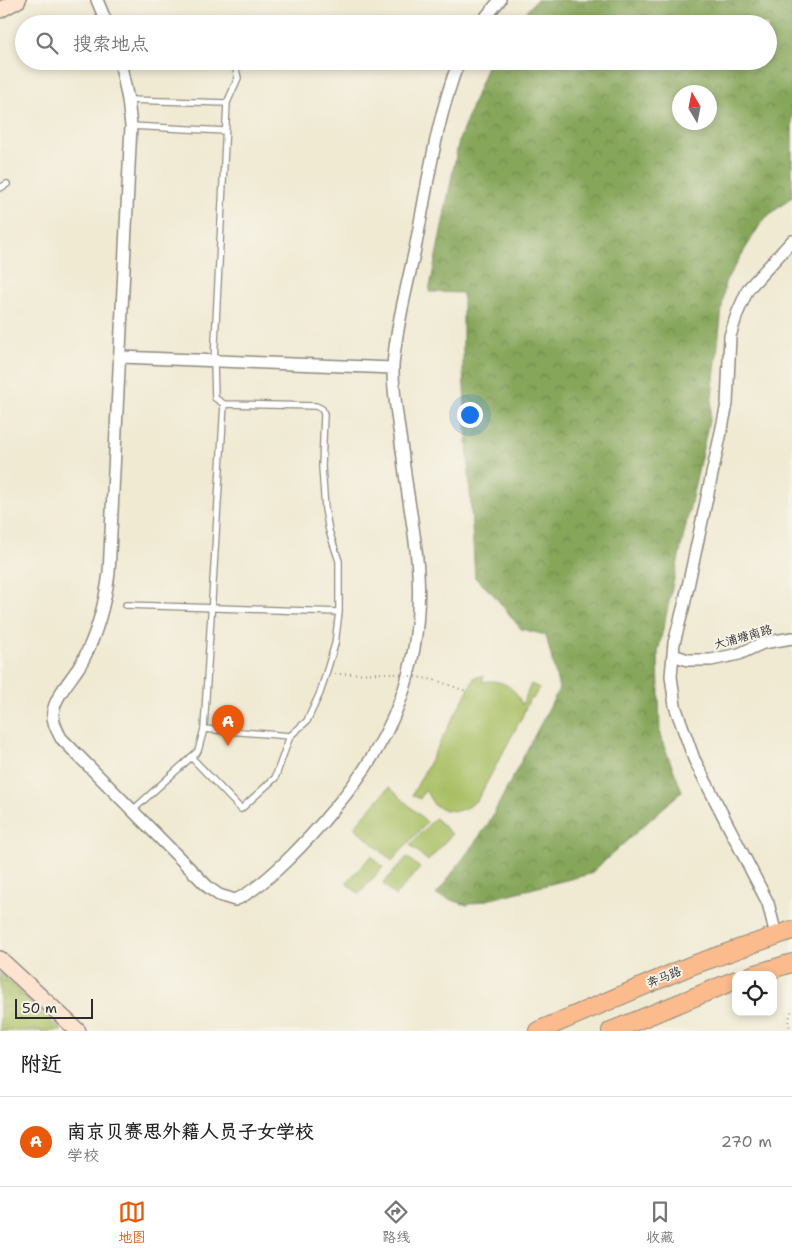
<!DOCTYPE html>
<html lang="zh">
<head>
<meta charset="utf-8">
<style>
  body { margin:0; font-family:"Shantell Sans","LXGW WenKai TC",sans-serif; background:#f6f6f6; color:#222 }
  .controls { position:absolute; right:15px; bottom:15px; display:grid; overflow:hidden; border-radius:10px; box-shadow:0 2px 8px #0003 }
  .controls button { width:45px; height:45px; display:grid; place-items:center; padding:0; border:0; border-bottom:1px solid #e0e0e0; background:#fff; color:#222; font:25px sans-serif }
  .compass { position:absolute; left:672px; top:85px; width:45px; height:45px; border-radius:50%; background:#fff; box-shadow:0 2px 8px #0003; rotate:350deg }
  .scale { position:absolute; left:15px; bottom:12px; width:78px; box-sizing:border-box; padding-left:5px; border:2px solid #2b2b2b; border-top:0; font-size:14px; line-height:18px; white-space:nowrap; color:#2b2b2b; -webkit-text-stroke:4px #f7f3e8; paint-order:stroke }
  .you { position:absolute; left:469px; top:414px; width:18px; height:18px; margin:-12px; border:4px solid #fff; border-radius:50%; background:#1a73e8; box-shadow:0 0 0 8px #1a73e833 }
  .badge { display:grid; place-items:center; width:32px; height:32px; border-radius:50%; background:#ea580c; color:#fff; font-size:16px; font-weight:700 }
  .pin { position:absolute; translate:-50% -41px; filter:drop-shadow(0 1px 2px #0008) }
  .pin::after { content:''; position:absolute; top:26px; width:18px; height:15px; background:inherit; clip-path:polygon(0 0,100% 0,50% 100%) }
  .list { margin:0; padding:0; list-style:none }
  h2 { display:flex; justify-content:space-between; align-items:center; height:65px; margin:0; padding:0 20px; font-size:21px }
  h2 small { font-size:16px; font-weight:400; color:#767676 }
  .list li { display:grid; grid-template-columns:32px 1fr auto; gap:15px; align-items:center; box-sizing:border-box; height:90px; padding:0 20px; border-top:1px solid #e0e0e0 }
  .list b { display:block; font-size:19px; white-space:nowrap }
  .list p { margin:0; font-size:16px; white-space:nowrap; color:#767676 }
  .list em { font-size:16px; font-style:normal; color:#767676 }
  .icon { flex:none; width:28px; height:28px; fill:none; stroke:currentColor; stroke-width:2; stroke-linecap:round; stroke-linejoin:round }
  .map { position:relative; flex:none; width:792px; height:1031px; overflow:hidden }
  .search { position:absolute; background:#fff; box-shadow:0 2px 8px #0003; left:15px; right:15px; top:15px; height:55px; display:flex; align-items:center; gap:12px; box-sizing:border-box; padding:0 18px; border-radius:28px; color:#767676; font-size:19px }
  .sheet { height:155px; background:#fff }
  nav { display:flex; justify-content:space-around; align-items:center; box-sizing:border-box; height:70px; border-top:1px solid #e0e0e0; background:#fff; font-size:14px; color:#767676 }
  nav a { display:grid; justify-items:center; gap:2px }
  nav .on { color:#ea580c }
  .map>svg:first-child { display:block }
  .forest { fill:url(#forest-crowns); stroke:#586842; fill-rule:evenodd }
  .park { fill:url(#park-tufts); stroke:#6a7548 }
  .pitch { fill:#a9bf64; stroke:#6a7548 }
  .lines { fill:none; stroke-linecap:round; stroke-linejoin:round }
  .lane-casing { stroke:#8e8a7f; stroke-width:8 }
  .street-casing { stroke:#8e8a7f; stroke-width:14 }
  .secondary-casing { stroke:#8e8a7f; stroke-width:18 }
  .primary-casing { stroke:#8e8a7f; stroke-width:20 }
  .path { stroke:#8e8a7f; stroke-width:2; stroke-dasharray:1 4; stroke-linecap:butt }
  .lane { stroke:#fff; stroke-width:5.5 }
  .street { stroke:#fff; stroke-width:11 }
  .secondary { stroke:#fde4d1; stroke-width:15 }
  .primary { stroke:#fbbb8c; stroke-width:18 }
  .path-bridge { stroke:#8e8a7f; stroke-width:2; stroke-dasharray:1 4; stroke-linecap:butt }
  .labels { text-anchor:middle; stroke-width:4; stroke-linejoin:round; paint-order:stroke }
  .street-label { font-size:12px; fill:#2b2b2b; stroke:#f7f3e8 }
</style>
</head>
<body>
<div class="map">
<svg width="792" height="1031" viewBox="0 0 792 1031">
  <defs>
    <pattern id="forest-crowns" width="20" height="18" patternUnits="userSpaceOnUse" patternTransform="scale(1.25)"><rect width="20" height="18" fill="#86a65a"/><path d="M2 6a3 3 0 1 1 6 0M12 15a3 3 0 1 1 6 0" fill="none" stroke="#6e874b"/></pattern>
    <pattern id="park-tufts" width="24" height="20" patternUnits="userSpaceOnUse" patternTransform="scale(1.25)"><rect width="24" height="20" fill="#a9bf64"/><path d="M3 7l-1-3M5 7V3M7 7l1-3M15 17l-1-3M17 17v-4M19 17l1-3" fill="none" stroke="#8a9b53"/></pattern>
  </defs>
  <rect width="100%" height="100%" fill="#f7f3e8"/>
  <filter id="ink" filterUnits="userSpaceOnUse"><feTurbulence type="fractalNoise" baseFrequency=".02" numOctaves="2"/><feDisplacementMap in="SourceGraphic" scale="10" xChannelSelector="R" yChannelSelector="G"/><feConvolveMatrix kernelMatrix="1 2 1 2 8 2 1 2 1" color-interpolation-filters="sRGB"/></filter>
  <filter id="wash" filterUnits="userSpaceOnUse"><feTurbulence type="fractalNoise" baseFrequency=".0096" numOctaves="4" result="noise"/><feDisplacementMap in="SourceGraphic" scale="20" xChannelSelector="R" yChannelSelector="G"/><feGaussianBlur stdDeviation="1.12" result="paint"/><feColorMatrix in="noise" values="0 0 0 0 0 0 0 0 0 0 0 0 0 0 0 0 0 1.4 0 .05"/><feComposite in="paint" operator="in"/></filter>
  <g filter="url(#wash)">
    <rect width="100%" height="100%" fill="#f0ead3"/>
    <path class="forest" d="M 536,0 L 792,0 L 792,197 L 763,220 L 725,282 L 710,416 L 658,652 L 660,736 L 682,791 L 590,874 L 467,905 L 436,895 L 487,826 L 559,689 L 546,635 L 521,629 L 493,594 L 475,578 L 463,370 L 463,293 L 429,292 L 459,140 L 489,61 L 768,61 L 768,24 L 516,24 ZM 680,92 L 710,92 L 710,122 L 680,122 Z"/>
    <path class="park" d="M 0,973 L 62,1031 L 0,1031 Z"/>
    <path class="pitch" d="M 484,676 L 482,682 C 501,678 516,687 522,705 L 531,684 L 539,688 L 533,699 L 530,698 L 521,719 L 478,799 L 469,807 L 457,811 L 445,810 L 434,805 L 425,790 L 420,799 L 412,795 L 475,677 Z
      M 389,787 L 427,822 L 392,861 L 354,827 Z
      M 435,818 L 452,834 L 428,861 L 410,845 Z
      M 371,856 L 383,867 L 359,894 L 346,883 Z
      M 407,857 L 420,868 L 395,896 L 383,884 Z"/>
  </g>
  <g filter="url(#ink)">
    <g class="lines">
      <defs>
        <path id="lane" d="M 128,100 L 227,103
          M 131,126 L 225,131
          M 0,188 L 7,184
          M 126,605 L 339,612
          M 204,729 L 290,736
          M 191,757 L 241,809 L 275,778 L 290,736 L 307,721 L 320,693 L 335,644 L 339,612 L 339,561 L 329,531 L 325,509 L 322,467 L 324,414 L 322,409 L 316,406 L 224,404
          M 133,810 L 198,751 L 204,729 L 224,404 L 215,398 L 214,362 L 227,103 L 238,78 L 234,61"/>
        <path id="street" d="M 97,0 L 107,24
          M 480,24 L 500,0
          M 120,61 L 128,100 L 131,126 L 109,573 C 105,604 97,634 82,662 C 73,678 56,694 53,712 C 52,722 57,730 61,738 L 209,888 L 219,895 L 235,900 C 264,888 311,837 332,811 C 394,740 423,667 418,572 C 416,534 407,496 403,458 C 400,432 392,391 393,366 C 396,326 408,284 416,244 C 428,183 436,120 459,61
          M 121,357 L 393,368
          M 673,655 L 688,660 L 711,660 L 739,654 L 763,643 L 792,638
          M 776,935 L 768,903 L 694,759 L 675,706 L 671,676 L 674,643 L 684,605 L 727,404 L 730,336 L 737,314 L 748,289 L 792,241"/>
        <path id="secondary" d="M 0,10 L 18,0
          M 0,959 L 78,1031"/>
        <path id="primary" d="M 752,975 L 792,963
          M 538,1031 L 690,966 L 792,930
          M 611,1031 L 736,980"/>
      </defs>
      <use href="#lane" class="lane-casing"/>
      <use href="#street" class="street-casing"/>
      <use href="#secondary" class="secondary-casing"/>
      <use href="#primary" class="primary-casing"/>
      <path class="path" d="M 335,674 L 390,673
        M 435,680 L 466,691
        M 792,1031 L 788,1023 L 792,1009"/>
      <use href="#lane" class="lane"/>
      <use href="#street" class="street"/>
      <use href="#secondary" class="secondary"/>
      <use href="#primary" class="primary"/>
      <path class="path-bridge" d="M 390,673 L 435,680"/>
    </g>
  </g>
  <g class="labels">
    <g class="street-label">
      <text transform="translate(743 637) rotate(-16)" y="4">大浦塘南路</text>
      <text transform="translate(664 977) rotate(-22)" y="4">奔马路</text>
    </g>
  </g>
</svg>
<div class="controls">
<button><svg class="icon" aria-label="locate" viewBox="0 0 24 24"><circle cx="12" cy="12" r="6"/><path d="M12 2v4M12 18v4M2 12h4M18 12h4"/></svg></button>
</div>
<svg class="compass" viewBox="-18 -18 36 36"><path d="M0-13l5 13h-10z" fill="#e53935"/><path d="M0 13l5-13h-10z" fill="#767676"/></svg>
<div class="scale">50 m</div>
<div class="you"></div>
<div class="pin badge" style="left:228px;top:746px">A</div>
<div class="search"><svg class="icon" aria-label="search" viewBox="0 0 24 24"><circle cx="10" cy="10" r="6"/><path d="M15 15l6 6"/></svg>搜索地点</div>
</div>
<section class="sheet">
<h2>附近<small></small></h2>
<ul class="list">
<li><span class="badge">A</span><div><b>南京贝赛思外籍人员子女学校</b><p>学校</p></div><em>270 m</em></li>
</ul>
</section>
<nav>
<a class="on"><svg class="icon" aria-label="map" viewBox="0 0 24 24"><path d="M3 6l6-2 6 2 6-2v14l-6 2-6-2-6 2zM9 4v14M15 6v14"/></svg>地图</a>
<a><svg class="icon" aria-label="directions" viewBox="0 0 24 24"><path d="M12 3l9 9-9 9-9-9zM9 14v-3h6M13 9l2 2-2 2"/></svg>路线</a>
<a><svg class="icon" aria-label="saved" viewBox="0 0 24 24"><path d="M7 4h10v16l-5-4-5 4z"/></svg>收藏</a>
</nav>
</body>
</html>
